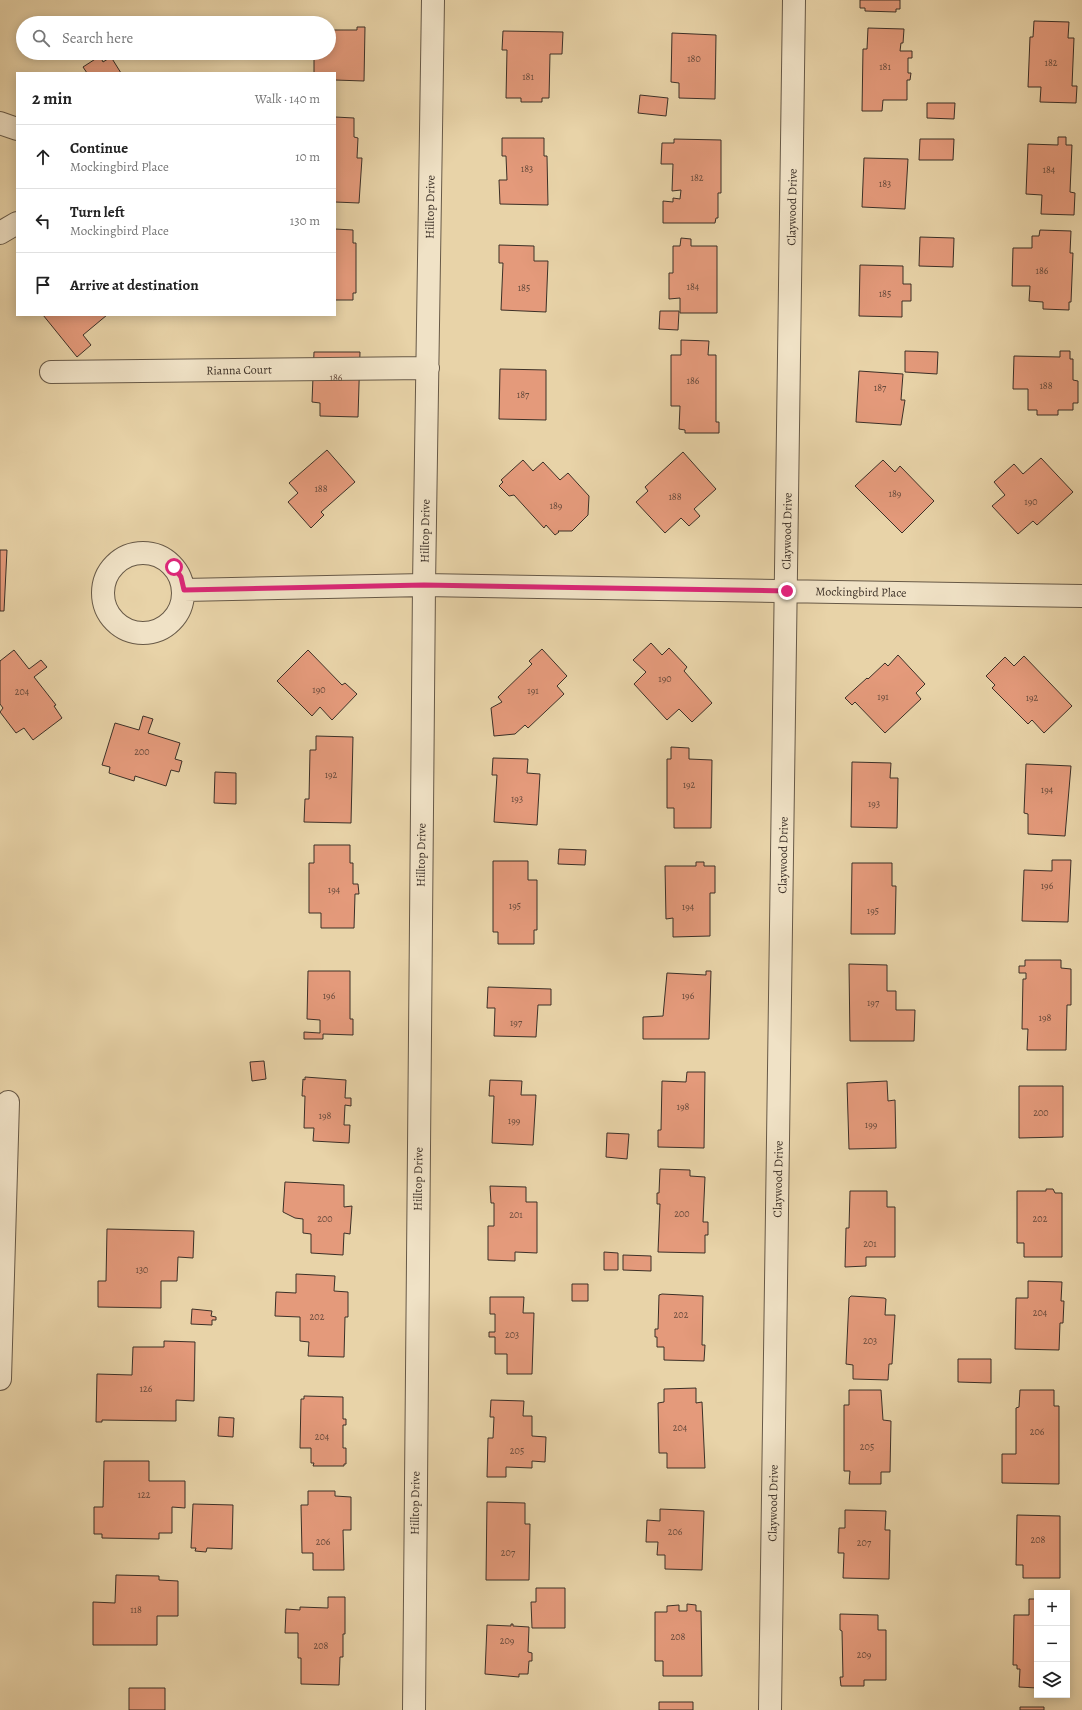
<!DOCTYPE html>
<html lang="en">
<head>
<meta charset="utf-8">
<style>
  body { margin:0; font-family:Alegreya,serif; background:#f2f2f2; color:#222 }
  .controls { position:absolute; right:12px; bottom:12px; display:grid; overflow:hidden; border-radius:0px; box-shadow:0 2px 10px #0003 }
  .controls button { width:36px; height:36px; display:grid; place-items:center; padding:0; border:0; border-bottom:1px solid #e0e0e0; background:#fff; color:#222; font:20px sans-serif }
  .stop { position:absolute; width:12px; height:12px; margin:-9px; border:3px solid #db2777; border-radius:50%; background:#fff }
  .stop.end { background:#db2777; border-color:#fff; box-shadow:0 1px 4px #0008 }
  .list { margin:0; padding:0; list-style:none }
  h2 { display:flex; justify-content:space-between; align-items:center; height:52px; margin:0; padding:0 16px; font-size:17px }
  h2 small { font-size:13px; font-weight:400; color:#767676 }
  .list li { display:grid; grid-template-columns:26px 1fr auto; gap:12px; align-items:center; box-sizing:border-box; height:64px; padding:0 16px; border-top:1px solid #e0e0e0 }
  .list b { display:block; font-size:15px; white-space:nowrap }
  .list p { margin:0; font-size:13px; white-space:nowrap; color:#767676 }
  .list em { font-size:13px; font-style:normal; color:#767676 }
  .icon { flex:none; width:22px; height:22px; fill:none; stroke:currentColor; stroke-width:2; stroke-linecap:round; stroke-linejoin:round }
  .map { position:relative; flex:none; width:1082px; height:1710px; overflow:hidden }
  .search { position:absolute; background:#fff; box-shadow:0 2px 10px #0003; left:16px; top:16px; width:320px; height:44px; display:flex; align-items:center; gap:10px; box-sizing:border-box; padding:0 14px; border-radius:22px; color:#767676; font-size:15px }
  .panel { position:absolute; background:#fff; box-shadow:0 2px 10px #0003; left:16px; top:72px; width:320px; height:244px; border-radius:0px }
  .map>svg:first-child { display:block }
  .building { fill:#e49a7b; stroke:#3c3027 }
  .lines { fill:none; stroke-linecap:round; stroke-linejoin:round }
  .minor-casing { stroke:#675947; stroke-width:24 }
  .minor { stroke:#f0e2c6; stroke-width:22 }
  .route { stroke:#db2777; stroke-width:5 }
  .labels { text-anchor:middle; stroke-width:3; stroke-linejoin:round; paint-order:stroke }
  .number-label { font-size:10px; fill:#664a3c }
  .street-label { font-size:12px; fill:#3c3027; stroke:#f0e2c6 }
</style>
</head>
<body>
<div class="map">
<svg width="1082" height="1710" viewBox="0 0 1082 1710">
  <rect width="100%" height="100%" fill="#e8d3a8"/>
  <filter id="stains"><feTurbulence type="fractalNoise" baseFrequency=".005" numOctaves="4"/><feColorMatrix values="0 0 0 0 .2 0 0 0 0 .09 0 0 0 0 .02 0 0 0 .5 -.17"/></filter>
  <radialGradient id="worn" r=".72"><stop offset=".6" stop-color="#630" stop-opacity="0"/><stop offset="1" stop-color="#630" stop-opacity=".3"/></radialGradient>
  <path class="building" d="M 860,0 L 900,0 L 900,9 L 896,9 L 896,12 L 865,11 L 865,8 L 860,8 Z
    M 1034,21 L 1069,22 L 1068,38 L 1074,38 L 1072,86 L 1077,86 L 1076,103 L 1040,102 L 1041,87 L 1028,87 L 1030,37 L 1033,37 Z
    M 357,27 L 365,27 L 364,81 L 335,80 L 335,73 L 314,73 L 314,53 L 329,53 L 329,30 L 357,30 Z
    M 868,28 L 904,29 L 903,43 L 901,43 L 900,51 L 912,51 L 912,58 L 908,58 L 908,73 L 911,73 L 910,80 L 907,80 L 907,100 L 883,100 L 882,111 L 862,111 L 863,49 L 867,49 Z
    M 503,31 L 563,32 L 562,54 L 550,54 L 549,98 L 542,98 L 542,102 L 521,102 L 521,98 L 506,98 L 507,50 L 502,50 Z
    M 672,33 L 716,35 L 715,99 L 679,98 L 679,83 L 671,82 Z
    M 100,56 L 103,62 L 111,57 L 121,73 L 87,73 L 83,67 Z
    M 640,95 L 668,98 L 666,116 L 638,113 Z
    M 927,103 L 955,103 L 954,119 L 927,118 Z
    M 335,117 L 354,118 L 354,137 L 358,138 L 357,158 L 362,158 L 359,203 L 335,202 Z
    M 1058,137 L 1066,137 L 1066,145 L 1072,145 L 1070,192 L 1075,193 L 1074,215 L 1041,214 L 1042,195 L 1026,194 L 1028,144 L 1058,145 Z
    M 502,138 L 544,138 L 544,156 L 547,156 L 548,205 L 500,204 L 499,180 L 507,180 L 506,156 L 502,156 Z
    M 674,139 L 721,140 L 721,193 L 718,193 L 718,218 L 716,218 L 715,223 L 663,223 L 663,201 L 673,202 L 673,198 L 680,199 L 681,190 L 672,191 L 673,164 L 661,164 L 662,143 L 674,143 Z
    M 920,139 L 954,139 L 953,160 L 919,160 Z
    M 864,158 L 908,159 L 905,209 L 862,207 Z
    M 335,229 L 353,230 L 353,243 L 356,243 L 356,293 L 353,293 L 353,300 L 335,300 Z
    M 1040,230 L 1071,231 L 1070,253 L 1073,253 L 1071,302 L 1069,302 L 1069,310 L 1043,309 L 1043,302 L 1029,301 L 1030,286 L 1012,286 L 1013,248 L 1032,248 L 1032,236 L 1039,236 Z
    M 920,237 L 954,238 L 953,267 L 919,266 Z
    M 681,238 L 691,239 L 691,246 L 717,246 L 717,313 L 680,313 L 680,298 L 669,299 L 669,273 L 673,273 L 673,246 L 680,246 Z
    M 499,245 L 534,246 L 534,261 L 548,261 L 546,312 L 501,310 L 503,263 L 499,263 Z
    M 860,265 L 903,266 L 903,284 L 911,284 L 911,301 L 902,301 L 902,317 L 859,316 Z
    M 660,311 L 679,311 L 678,330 L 659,329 Z
    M 43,315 L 107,315 L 83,335 L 91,345 L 77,357 Z
    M 681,340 L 709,341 L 708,355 L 716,355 L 716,422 L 719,422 L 719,433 L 685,433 L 685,430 L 679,429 L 680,406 L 671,406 L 671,355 L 681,355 Z
    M 905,351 L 938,352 L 937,374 L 905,372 Z
    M 1060,351 L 1070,351 L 1070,359 L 1073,359 L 1073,380 L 1078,381 L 1078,403 L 1073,403 L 1073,410 L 1058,410 L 1058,415 L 1037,415 L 1037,410 L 1028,410 L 1028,389 L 1013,389 L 1014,356 L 1060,357 Z
    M 314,352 L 360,352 L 358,417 L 320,416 L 320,403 L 312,402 Z
    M 500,369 L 546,370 L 546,420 L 499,419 Z
    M 859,371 L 903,374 L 901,400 L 905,400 L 901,425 L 856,422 Z
    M 327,450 L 355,482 L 321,512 L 324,515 L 311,528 L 288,502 L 298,493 L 289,483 Z
    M 683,452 L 716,489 L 694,509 L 700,516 L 689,526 L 681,518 L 665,533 L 636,502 L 648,491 L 645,487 Z
    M 1041,458 L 1073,492 L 1037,525 L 1033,521 L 1018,534 L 992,506 L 1005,495 L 994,482 L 1014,464 L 1023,474 Z
    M 523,460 L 533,471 L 543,462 L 560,480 L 568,473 L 589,496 L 588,515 L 572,531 L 558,531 L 559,532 L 555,535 L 546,525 L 544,528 L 514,495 L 509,496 L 499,486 L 503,482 L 501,480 Z
    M 883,460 L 895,472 L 900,466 L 934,501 L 902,533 L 855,486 Z
    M 0,550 L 7,550 L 4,611 L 0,611 Z
    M 651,643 L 662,655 L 669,648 L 687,667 L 684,671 L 712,703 L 692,722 L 679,709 L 667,720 L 634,684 L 646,672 L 633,660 Z
    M 542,649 L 567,676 L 557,686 L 564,694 L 528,728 L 525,725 L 515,734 L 494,736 L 491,708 L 502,702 L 498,697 L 532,664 L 529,661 Z
    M 14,650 L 29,669 L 41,660 L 47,667 L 34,677 L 56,705 L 54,706 L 62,718 L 33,740 L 24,728 L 16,733 L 0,712 L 3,708 L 0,704 L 0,661 Z
    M 308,650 L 342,685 L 345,683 L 357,694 L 332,720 L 320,707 L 312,716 L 277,681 Z
    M 898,655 L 925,684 L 916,693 L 921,699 L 885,733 L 855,702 L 852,705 L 845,698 L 867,678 L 868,679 L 885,663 L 888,666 Z
    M 1024,656 L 1072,706 L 1044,733 L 1032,720 L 1028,724 L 992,688 L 995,685 L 986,676 L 1005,657 L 1014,666 Z
    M 143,716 L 153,719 L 148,733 L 180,743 L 175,759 L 182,761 L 179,772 L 171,770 L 166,786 L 135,776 L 134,781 L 109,773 L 110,767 L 102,765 L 115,723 L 139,730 Z
    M 316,736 L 353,737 L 351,823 L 304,822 L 305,799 L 309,799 L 310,750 L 316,750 Z
    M 671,747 L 689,748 L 689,759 L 712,760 L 711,828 L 674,828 L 674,808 L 667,808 L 667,759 L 671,759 Z
    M 493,758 L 528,759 L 527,773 L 540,774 L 537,825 L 494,822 L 497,775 L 492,775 Z
    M 852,762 L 891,763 L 890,778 L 898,778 L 897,828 L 851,827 Z
    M 1026,764 L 1071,766 L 1065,836 L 1028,834 L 1028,814 L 1024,813 Z
    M 215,772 L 236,773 L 236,804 L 214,803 Z
    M 314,845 L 350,845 L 350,863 L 353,863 L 353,884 L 358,884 L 359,894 L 355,894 L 354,928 L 321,928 L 321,913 L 309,913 L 309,863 L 314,863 Z
    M 559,849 L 586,850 L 585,865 L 558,864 Z
    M 1052,860 L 1071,860 L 1068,922 L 1022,921 L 1024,870 L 1052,871 Z
    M 493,861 L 528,861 L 528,880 L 537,880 L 537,930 L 534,930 L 534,944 L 498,944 L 498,932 L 493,932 Z
    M 696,862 L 704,862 L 704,866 L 715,866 L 715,893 L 710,893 L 710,936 L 673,937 L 673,918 L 666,919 L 665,866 L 696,866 Z
    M 852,863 L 892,863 L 892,886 L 896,886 L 895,934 L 851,934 Z
    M 1025,960 L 1061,960 L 1061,968 L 1071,969 L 1071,1005 L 1067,1005 L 1066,1050 L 1027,1050 L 1028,1029 L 1022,1029 L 1023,979 L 1026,979 L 1026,973 L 1019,973 L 1019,966 L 1025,966 Z
    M 849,964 L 887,965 L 887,991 L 896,991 L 896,1010 L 915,1010 L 914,1041 L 850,1041 Z
    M 308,971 L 350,971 L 350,1019 L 353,1019 L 353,1035 L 323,1034 L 323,1039 L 304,1039 L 304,1032 L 320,1033 L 320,1020 L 307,1019 Z
    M 706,971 L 711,971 L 709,1039 L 643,1039 L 643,1017 L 663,1016 L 667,973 L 706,975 Z
    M 488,987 L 551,989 L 551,1005 L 538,1005 L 536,1037 L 494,1036 L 495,1008 L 487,1008 Z
    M 264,1061 L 266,1079 L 252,1081 L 250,1062 Z
    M 687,1072 L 705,1072 L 704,1148 L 658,1147 L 658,1130 L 661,1130 L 662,1081 L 686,1082 Z
    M 305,1077 L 346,1080 L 345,1098 L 351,1098 L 351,1106 L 345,1105 L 344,1125 L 350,1125 L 349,1143 L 313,1141 L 314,1128 L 304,1128 L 305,1096 L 302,1096 L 303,1079 L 305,1080 Z
    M 490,1080 L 522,1081 L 521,1095 L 536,1095 L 533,1145 L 492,1143 L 494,1096 L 489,1096 Z
    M 887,1081 L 888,1101 L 895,1100 L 896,1148 L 849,1149 L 847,1083 Z
    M 1019,1086 L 1063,1086 L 1063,1137 L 1019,1138 Z
    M 607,1133 L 629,1134 L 627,1159 L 606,1157 Z
    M 660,1169 L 690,1170 L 690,1176 L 705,1177 L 703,1222 L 708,1222 L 708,1235 L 705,1235 L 705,1253 L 658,1252 L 660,1204 L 657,1204 L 657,1193 L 659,1193 Z
    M 285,1182 L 344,1185 L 344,1207 L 352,1206 L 350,1234 L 344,1233 L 343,1255 L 311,1253 L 311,1234 L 303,1233 L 303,1219 L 295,1218 L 283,1212 Z
    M 490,1186 L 526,1187 L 526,1202 L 537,1202 L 537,1253 L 515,1252 L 515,1261 L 488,1260 L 488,1226 L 494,1226 L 494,1203 L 491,1203 Z
    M 1046,1189 L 1053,1189 L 1055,1193 L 1062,1193 L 1062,1257 L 1024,1257 L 1024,1243 L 1017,1243 L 1017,1191 L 1046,1191 Z
    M 850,1191 L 887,1191 L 887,1207 L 895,1207 L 895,1257 L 866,1257 L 866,1266 L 845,1267 L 846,1228 L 849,1228 Z
    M 107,1229 L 194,1231 L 193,1258 L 178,1257 L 177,1281 L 161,1281 L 161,1308 L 98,1307 L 98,1281 L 106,1281 Z
    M 604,1252 L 618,1253 L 618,1270 L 604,1270 Z
    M 623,1255 L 651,1256 L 651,1271 L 623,1270 Z
    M 296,1274 L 335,1276 L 334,1291 L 348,1292 L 348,1317 L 345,1317 L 344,1357 L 308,1356 L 309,1342 L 300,1341 L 300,1317 L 275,1316 L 276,1292 L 296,1293 Z
    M 1028,1281 L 1062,1282 L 1061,1301 L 1064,1301 L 1063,1323 L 1060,1323 L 1059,1350 L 1015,1349 L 1016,1298 L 1028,1298 Z
    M 572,1284 L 588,1284 L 588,1301 L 572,1301 Z
    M 662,1294 L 703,1296 L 702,1345 L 705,1345 L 704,1361 L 664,1360 L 664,1347 L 657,1347 L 657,1337 L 655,1337 L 655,1329 L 658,1329 L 659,1295 Z
    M 851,1296 L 884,1298 L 886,1299 L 885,1315 L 895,1315 L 892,1364 L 889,1364 L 888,1380 L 853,1379 L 853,1365 L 846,1364 L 849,1298 Z
    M 490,1297 L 524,1297 L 523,1313 L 534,1313 L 532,1374 L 507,1374 L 507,1354 L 495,1354 L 495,1337 L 489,1337 L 489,1332 L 495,1332 L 495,1314 L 490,1314 Z
    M 192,1309 L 212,1311 L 211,1316 L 216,1317 L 216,1320 L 212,1320 L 212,1325 L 191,1324 Z
    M 164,1341 L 195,1342 L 194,1401 L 176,1400 L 176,1421 L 102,1420 L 102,1422 L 96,1422 L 97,1374 L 132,1375 L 133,1347 L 164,1347 Z
    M 958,1359 L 991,1359 L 991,1383 L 958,1382 Z
    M 696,1388 L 696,1403 L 702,1402 L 705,1468 L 667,1468 L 667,1453 L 659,1453 L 658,1403 L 664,1402 L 664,1389 Z
    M 849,1390 L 881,1390 L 883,1420 L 891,1421 L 890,1472 L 881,1472 L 881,1484 L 849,1484 L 850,1471 L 844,1471 L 844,1405 L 849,1405 Z
    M 1020,1390 L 1054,1390 L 1054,1406 L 1059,1406 L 1059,1484 L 1002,1483 L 1002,1454 L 1016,1454 L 1016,1408 L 1019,1407 Z
    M 304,1396 L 343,1397 L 343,1419 L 346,1419 L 346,1425 L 343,1425 L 343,1448 L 346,1448 L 346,1464 L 344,1464 L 344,1466 L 313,1466 L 314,1463 L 311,1463 L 311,1448 L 300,1448 L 301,1399 L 304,1399 Z
    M 491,1400 L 524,1401 L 523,1416 L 532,1416 L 532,1436 L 546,1437 L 545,1462 L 532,1461 L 532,1468 L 506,1467 L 506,1477 L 487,1477 L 488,1438 L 493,1438 L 494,1417 L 490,1417 Z
    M 219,1417 L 234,1418 L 233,1437 L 218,1436 Z
    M 104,1461 L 149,1461 L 149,1481 L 185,1481 L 185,1508 L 172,1507 L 172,1533 L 159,1533 L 159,1539 L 102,1538 L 102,1534 L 94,1534 L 94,1507 L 103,1507 Z
    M 308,1491 L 335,1491 L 335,1496 L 351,1497 L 351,1530 L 343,1530 L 344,1570 L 313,1570 L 313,1553 L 302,1553 L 301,1505 L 308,1505 Z
    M 487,1502 L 525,1503 L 525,1524 L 530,1524 L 529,1580 L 486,1580 Z
    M 193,1504 L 233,1505 L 232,1549 L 207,1548 L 206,1552 L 195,1551 L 196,1548 L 191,1548 Z
    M 660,1509 L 704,1511 L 702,1570 L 665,1569 L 665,1555 L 657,1555 L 658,1542 L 646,1542 L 647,1520 L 660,1521 Z
    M 845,1510 L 886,1511 L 885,1530 L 890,1530 L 889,1579 L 843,1578 L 844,1553 L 838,1553 L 839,1528 L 845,1528 Z
    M 1017,1515 L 1060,1516 L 1060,1578 L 1023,1578 L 1023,1565 L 1016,1565 Z
    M 116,1575 L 159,1576 L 159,1580 L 178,1581 L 178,1616 L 157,1616 L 157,1645 L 93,1645 L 93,1602 L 115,1603 Z
    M 536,1588 L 565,1588 L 565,1628 L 532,1628 L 531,1602 L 536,1602 Z
    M 328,1597 L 345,1597 L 345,1634 L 343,1634 L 343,1657 L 340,1657 L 339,1685 L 301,1684 L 301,1658 L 298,1658 L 298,1633 L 285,1633 L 286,1609 L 300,1610 L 300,1607 L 328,1608 Z
    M 1029,1599 L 1037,1599 L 1037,1688 L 1019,1687 L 1020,1669 L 1017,1669 L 1017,1665 L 1013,1665 L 1014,1615 L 1029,1615 Z
    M 687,1604 L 696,1605 L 696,1611 L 701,1611 L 702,1676 L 663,1676 L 663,1661 L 655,1661 L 655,1612 L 667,1612 L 667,1606 L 679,1605 L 679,1611 L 687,1611 Z
    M 840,1614 L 878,1615 L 878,1630 L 886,1630 L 886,1680 L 864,1680 L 864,1686 L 841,1686 L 840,1677 L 843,1677 L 842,1631 L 840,1630 Z
    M 511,1624 L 513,1624 L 513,1626 L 529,1627 L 528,1652 L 532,1653 L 532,1661 L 529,1661 L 528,1674 L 519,1674 L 519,1677 L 485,1674 L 487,1625 L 511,1626 Z
    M 129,1688 L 165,1688 L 165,1710 L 129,1710 Z
    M 659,1702 L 693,1702 L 693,1710 L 659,1710 Z
    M 1020,1707 L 1044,1707 L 1044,1710 L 1020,1710 Z"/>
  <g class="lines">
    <defs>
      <path id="minor" d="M 0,123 L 17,129
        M 0,233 L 17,223
        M 51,372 L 428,368
        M103 593a40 40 0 1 1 80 0a40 40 0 1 1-80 0Z
        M 184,590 L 424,585 L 1082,596
        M 0,1379 L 8,1102
        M 414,1710 L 424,585 L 433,0
        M 770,1710 L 794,0"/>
    </defs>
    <use href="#minor" class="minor-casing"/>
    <use href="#minor" class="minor"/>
  </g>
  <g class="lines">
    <path class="route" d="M 174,567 L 181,577 L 184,590 L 424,585 L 787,591"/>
  </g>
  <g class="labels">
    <g class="number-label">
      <text x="694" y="62">180</text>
      <text x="1051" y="66">182</text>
      <text x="885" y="70">181</text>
      <text x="528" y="80">181</text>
      <text x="527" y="172">183</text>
      <text x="1049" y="173">184</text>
      <text x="697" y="181">182</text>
      <text x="885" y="187">183</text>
      <text x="1042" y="274">186</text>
      <text x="693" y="290">184</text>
      <text x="524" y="291">185</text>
      <text x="885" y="297">185</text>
      <text x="336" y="381">186</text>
      <text x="693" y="384">186</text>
      <text x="1046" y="389">188</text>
      <text x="880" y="391">187</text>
      <text x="523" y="398">187</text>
      <text x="321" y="492">188</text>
      <text x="895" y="497">189</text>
      <text x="675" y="500">188</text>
      <text x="1031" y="505">190</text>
      <text x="556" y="509">189</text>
      <text x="665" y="682">190</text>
      <text x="319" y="693">190</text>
      <text x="533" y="694">191</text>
      <text x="22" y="695">204</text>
      <text x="883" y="700">191</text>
      <text x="1032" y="701">192</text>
      <text x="142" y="755">200</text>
      <text x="331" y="778">192</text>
      <text x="689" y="788">192</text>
      <text x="1047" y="793">194</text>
      <text x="517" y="802">193</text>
      <text x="874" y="807">193</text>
      <text x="1047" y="889">196</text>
      <text x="334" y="893">194</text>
      <text x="515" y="909">195</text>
      <text x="688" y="910">194</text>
      <text x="873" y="914">195</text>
      <text x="329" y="999">196</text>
      <text x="688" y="999">196</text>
      <text x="873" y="1006">197</text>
      <text x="1045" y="1021">198</text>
      <text x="516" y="1026">197</text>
      <text x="683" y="1110">198</text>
      <text x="1041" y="1116">200</text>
      <text x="325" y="1119">198</text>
      <text x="514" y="1124">199</text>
      <text x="871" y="1128">199</text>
      <text x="682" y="1217">200</text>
      <text x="516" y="1218">201</text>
      <text x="325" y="1222">200</text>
      <text x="1040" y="1222">202</text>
      <text x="870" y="1247">201</text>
      <text x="142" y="1273">130</text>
      <text x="1040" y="1316">204</text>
      <text x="681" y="1318">202</text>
      <text x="317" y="1320">202</text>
      <text x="512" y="1338">203</text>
      <text x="870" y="1344">203</text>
      <text x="146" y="1392">126</text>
      <text x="680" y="1431">204</text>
      <text x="1037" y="1435">206</text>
      <text x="322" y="1440">204</text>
      <text x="867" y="1450">205</text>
      <text x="517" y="1454">205</text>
      <text x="144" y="1498">122</text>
      <text x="675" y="1535">206</text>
      <text x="1038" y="1543">208</text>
      <text x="323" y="1545">206</text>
      <text x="864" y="1546">207</text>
      <text x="508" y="1556">207</text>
      <text x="136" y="1613">118</text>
      <text x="678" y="1640">208</text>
      <text x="507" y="1644">209</text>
      <text x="321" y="1649">208</text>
      <text x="864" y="1658">209</text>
    </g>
    <g class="street-label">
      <text transform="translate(430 207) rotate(-89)" y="4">Hilltop Drive</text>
      <text transform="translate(792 207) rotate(-89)" y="4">Claywood Drive</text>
      <text transform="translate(239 370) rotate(-1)" y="4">Rianna Court</text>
      <text transform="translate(425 531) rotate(-89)" y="4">Hilltop Drive</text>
      <text transform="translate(787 531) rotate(-89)" y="4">Claywood Drive</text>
      <text transform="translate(861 592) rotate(1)" y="4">Mockingbird Place</text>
      <text transform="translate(421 855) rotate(-89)" y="4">Hilltop Drive</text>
      <text transform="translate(783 855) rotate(-89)" y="4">Claywood Drive</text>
      <text transform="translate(418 1179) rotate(-89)" y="4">Hilltop Drive</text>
      <text transform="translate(778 1179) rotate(-89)" y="4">Claywood Drive</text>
      <text transform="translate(415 1503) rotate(-89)" y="4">Hilltop Drive</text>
      <text transform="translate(773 1503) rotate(-89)" y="4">Claywood Drive</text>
    </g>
  </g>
  <rect width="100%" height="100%" filter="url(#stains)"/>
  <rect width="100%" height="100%" fill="url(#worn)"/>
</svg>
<div class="controls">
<button>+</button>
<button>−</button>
<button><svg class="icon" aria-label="layers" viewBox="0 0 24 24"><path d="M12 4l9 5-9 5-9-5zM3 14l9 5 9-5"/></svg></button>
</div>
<div class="stop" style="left:174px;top:567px"></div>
<div class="stop end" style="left:787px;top:591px"></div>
<div class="search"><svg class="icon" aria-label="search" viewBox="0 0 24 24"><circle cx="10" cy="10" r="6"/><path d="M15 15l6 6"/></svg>Search here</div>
<section class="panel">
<h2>2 min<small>Walk · 140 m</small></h2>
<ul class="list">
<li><svg class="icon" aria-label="ahead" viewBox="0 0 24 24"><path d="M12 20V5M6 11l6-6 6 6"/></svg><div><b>Continue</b><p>Mockingbird Place</p></div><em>10 m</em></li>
<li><svg class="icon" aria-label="left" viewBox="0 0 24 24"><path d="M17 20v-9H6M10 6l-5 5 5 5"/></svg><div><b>Turn left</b><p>Mockingbird Place</p></div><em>130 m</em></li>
<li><svg class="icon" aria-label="arrive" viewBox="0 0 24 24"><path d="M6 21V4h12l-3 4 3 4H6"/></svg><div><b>Arrive at destination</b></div></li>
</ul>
</section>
</div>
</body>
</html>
